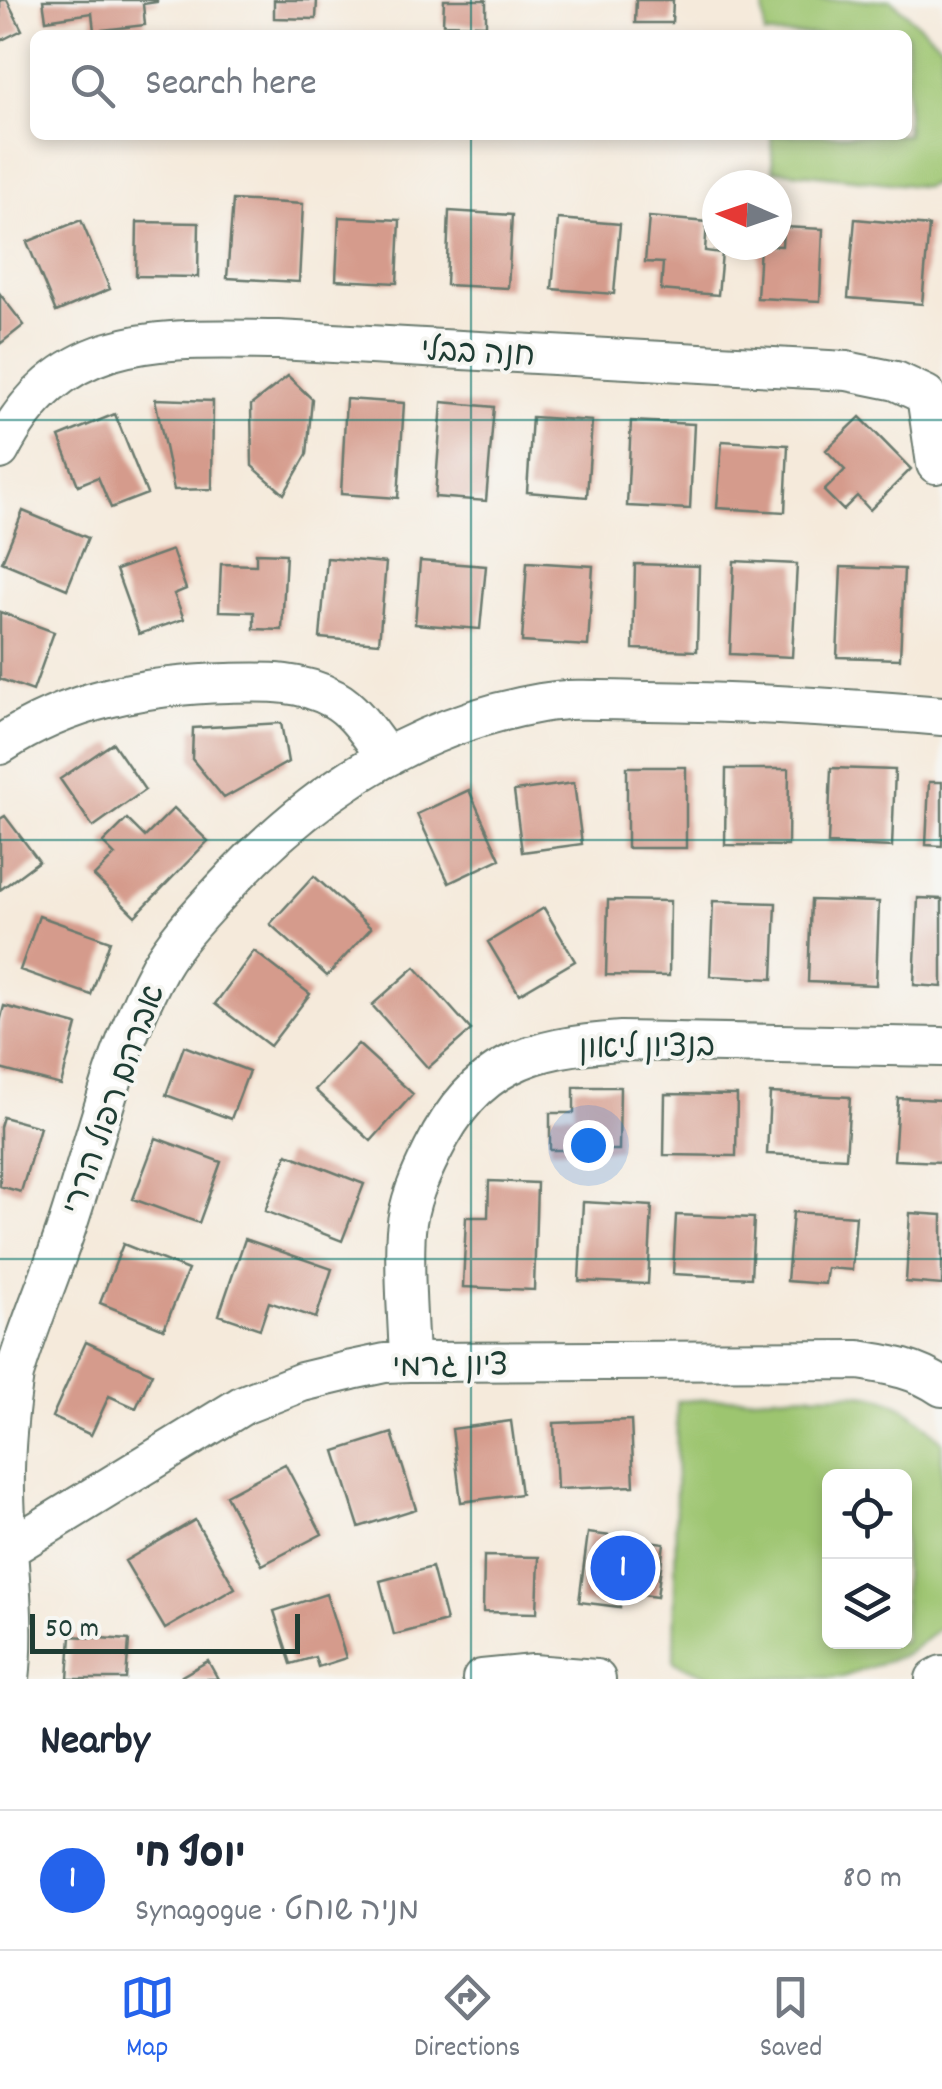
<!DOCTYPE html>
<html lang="en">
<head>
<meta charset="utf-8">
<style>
  body { margin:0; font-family:Dekko,"Playpen Sans Hebrew",sans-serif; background:#f6f6f7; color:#1f2937 }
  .controls { position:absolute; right:30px; bottom:30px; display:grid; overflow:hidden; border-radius:15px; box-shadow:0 5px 15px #0003 }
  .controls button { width:90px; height:90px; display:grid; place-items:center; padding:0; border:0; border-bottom:2px solid #e0e1e3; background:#fff; color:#1f2937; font:50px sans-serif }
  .compass { position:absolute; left:702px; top:170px; width:90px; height:90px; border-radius:50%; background:#fff; box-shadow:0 5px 15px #0003; rotate:272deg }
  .scale { position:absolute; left:30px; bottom:25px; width:270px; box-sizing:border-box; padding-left:10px; border:5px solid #1f3d34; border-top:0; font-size:28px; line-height:35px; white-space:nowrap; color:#1f3d34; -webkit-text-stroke:8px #f6f6f2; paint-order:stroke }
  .you { position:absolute; left:588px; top:1145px; width:35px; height:35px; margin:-25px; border:8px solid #fff; border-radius:50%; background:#1a73e8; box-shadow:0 0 0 15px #1a73e833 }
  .badge { display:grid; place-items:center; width:65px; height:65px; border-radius:50%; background:#2563eb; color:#fff; font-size:32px; font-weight:700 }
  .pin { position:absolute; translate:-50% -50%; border:5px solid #fff; box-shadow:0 2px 10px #0006 }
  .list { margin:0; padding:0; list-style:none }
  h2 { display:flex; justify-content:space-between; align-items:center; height:130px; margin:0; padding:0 40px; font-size:42px }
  h2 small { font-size:32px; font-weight:400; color:#747a83 }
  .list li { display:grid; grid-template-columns:65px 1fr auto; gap:30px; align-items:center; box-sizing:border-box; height:140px; padding:0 40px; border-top:2px solid #e0e1e3 }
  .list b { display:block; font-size:38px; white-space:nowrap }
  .list p { margin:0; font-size:32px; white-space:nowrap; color:#747a83 }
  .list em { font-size:32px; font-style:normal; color:#747a83 }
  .icon { flex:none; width:55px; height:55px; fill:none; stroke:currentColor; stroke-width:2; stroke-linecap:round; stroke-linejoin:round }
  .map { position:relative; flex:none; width:942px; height:1679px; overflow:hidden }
  .search { position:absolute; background:#fff; box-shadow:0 5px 15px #0003; left:30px; right:30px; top:30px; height:110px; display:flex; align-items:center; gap:25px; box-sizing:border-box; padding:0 35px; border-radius:15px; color:#747a83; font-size:38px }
  .sheet { height:270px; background:#fff }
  nav { display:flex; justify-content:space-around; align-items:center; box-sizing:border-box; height:140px; border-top:2px solid #e0e1e3; background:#fff; font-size:28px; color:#747a83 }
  nav a { display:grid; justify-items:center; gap:5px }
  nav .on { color:#2563eb }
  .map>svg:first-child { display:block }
  .green { fill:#9dc570; stroke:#5e8152; stroke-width:2.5; fill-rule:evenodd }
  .building { fill:#d59b8c }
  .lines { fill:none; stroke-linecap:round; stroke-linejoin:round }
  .minor-casing { stroke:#6a7a6e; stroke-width:42 }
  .minor { stroke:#fff; stroke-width:38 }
  .grid { fill:none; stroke:#0f766e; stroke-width:2.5; stroke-opacity:0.55 }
  .labels { text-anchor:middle; stroke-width:8; stroke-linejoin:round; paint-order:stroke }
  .street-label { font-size:32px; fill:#1f3d34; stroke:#f6f6f2 }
</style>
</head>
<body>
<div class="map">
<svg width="942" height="1679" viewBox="0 0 942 1679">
  <rect width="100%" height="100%" fill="#f6f6f2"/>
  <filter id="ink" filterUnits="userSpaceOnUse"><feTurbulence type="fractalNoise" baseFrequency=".01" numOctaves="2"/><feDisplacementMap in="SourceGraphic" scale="20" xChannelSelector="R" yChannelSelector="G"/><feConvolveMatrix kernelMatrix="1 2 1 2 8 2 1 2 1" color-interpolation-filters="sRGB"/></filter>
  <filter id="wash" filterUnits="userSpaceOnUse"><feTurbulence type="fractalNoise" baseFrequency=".0048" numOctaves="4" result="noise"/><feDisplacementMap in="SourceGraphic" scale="40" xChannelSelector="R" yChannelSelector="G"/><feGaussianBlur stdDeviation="2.25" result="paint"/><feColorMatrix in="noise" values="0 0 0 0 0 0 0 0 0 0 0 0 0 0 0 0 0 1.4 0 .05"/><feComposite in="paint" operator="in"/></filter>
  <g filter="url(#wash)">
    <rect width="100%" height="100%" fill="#f5eadb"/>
    <path class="green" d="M 763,0 L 891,0 L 942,45 L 942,178 L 926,187 L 773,170 L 771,135 L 907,135 L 907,35 L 765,35 Z
      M 808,1394 C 824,1396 841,1393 858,1394 C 894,1395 918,1416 942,1441 L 942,1626 L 907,1654 L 843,1677 L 717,1679 L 674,1662 L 677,1401 ZM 904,1476 L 904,1642 L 830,1642 L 830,1476 Z"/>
    <g id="blocks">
      <path class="building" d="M 0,0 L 7,0 L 22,30 L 0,41 Z
        M 43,0 L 157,0 L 157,2 L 143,4 L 145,25 L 94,31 L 92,13 L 46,20 Z
        M 274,0 L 317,0 L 316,19 L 274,18 Z
        M 444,0 L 486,0 L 486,25 L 443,24 Z
        M 636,0 L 673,0 L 672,23 L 635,23 Z
        M 233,200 L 303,204 L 299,282 L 227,278 Z
        M 449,211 L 512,215 L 508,288 L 446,285 Z
        M 339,217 L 400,220 L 397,283 L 336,280 Z
        M 649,217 L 707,222 L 705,251 L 722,253 L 718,295 L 661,290 L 663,263 L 645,262 Z
        M 558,219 L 620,224 L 614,294 L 552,289 Z
        M 855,219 L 929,226 L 922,304 L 848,298 Z
        M 81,220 L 110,289 L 56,312 L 27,242 Z
        M 137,222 L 199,223 L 198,277 L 136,276 Z
        M 783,227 L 823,229 L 820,301 L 757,298 L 760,245 L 782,246 Z
        M 0,294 L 24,325 L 0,344 Z
        M 288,376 L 312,399 L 307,454 L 284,494 L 252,466 L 251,405 Z
        M 155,399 L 213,401 L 212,489 L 174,490 Z
        M 346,399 L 404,403 L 398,498 L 341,494 Z
        M 442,402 L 494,407 L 486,501 L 435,497 Z
        M 115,414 L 147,494 L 111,508 L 98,477 L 78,485 L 59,437 Z
        M 532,417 L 592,421 L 587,497 L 527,492 Z
        M 860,417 L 911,469 L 870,510 L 857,496 L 843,510 L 824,491 L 845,470 L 826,450 Z
        M 631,421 L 694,424 L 690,509 L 627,506 Z
        M 722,441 L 788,445 L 785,512 L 717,508 Z
        M 23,511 L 88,538 L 67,589 L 2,562 Z
        M 172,550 L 186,589 L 174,594 L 184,619 L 139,634 L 116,570 Z
        M 256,553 L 286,554 L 282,630 L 254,629 L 254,612 L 219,611 L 221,564 L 256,565 Z
        M 327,558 L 386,563 L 379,643 L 320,638 Z
        M 420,561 L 486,566 L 480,629 L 415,624 Z
        M 734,561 L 797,564 L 792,657 L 730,654 Z
        M 527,562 L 593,566 L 588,646 L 522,642 Z
        M 635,564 L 699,566 L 697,651 L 633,649 Z
        M 841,567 L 904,569 L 900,659 L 837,657 Z
        M 0,612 L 54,632 L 33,691 L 0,679 Z
        M 281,723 L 288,762 L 224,798 L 192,759 L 193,728 Z
        M 113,743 L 145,790 L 93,827 L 60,779 Z
        M 627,767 L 686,767 L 686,848 L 627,848 Z
        M 831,768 L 895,770 L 892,847 L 828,844 Z
        M 726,769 L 789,769 L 788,846 L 725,845 Z
        M 929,782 L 942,782 L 942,846 L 926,845 Z
        M 574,783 L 582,844 L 522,852 L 514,791 Z
        M 469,790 L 500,859 L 449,883 L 417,814 Z
        M 174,808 L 208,841 L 135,916 L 94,876 L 115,855 L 103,843 L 127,819 L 145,837 Z
        M 5,816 L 39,861 L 0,890 L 0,819 Z
        M 314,876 L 371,928 L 327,976 L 270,924 Z
        M 918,898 L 942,899 L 942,987 L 914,985 Z
        M 608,900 L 670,901 L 669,976 L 606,975 Z
        M 811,900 L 879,902 L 876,985 L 808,982 Z
        M 713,901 L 776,903 L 773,979 L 710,976 Z
        M 544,908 L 575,961 L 519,994 L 488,942 Z
        M 39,916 L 110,941 L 91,995 L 20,970 Z
        M 254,951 L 310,994 L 270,1046 L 215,1004 Z
        M 415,967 L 471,1030 L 428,1068 L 372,1005 Z
        M 4,1006 L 77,1025 L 61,1085 L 0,1069 L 0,1022 Z
        M 358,1044 L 413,1094 L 371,1141 L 315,1090 Z
        M 184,1046 L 249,1071 L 231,1119 L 166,1095 Z
        M 574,1087 L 620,1087 L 619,1150 L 550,1150 L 550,1113 L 574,1113 Z
        M 770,1093 L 850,1097 L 846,1158 L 767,1154 Z
        M 665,1094 L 737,1095 L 736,1156 L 664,1155 Z
        M 898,1098 L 942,1100 L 942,1162 L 894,1160 Z
        M 3,1117 L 40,1127 L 21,1192 L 0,1186 L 0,1127 Z
        M 156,1138 L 221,1162 L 199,1223 L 133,1199 Z
        M 287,1154 L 364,1184 L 342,1241 L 265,1211 Z
        M 489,1181 L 537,1183 L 534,1290 L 463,1287 L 466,1217 L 488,1217 Z
        M 583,1202 L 652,1206 L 648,1284 L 579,1281 Z
        M 793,1212 L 856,1216 L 852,1270 L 827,1268 L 825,1284 L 787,1281 Z
        M 910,1213 L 942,1215 L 942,1285 L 906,1282 Z
        M 676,1215 L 754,1218 L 751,1278 L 673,1274 Z
        M 245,1239 L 332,1269 L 316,1318 L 269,1302 L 260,1329 L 219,1315 Z
        M 123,1244 L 188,1270 L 164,1329 L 100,1303 Z
        M 86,1342 L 152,1373 L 136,1408 L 109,1396 L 91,1435 L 52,1417 Z
        M 631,1420 L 634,1486 L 557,1489 L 554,1423 Z
        M 511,1421 L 521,1494 L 461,1502 L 452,1429 Z
        M 392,1433 L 416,1509 L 359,1527 L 335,1451 Z
        M 285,1464 L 322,1534 L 262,1565 L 226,1495 Z
        M 195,1520 L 235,1588 L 165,1629 L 125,1561 Z
        M 588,1533 L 664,1543 L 657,1597 L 621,1592 L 620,1607 L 579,1602 Z
        M 484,1556 L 539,1557 L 537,1613 L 483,1612 Z
        M 432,1567 L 446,1621 L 394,1635 L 380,1581 Z
        M 326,1594 L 346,1658 L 318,1667 L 315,1657 L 291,1664 L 274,1611 Z
        M 71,1636 L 129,1640 L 126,1679 L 68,1679 Z
        M 208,1661 L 218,1679 L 184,1679 L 182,1676 Z"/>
    </g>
  </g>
  <g filter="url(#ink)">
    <use href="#blocks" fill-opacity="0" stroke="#6a7a6e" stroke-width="2.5"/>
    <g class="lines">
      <defs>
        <path id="minor" d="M 0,450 C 62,329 160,339 278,340 L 847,371 L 896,381 L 926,395 L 936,464
          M 0,745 C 69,699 147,685 228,683 C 265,682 301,680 334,699 C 356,711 371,737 386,756
          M 409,1362 C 408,1319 403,1274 406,1231 C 408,1202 420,1176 433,1150 C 475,1064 530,1047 621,1041 L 942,1047
          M 0,1554 L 243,1405 L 302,1382 L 352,1370 L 385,1363 L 409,1362 L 859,1360 C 890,1365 916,1369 942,1387
          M 10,1679 C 17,1617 6,1554 5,1492 C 4,1452 8,1414 14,1375 C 31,1319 55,1266 72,1211 C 98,1130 118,1043 159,968 C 175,940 199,915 221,891 C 307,796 412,725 541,703 C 574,697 612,701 647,701 C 745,702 844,708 942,716
          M 482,1679 L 533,1674 L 596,1679
          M 935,1679 L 942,1675"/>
      </defs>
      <use href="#minor" class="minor-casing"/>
      <use href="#minor" class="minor"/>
    </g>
  </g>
  <path class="grid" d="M 471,0 L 471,35M 471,135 L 471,1679M 0,420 L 942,420M 0,840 L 942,840M 0,1259 L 942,1259"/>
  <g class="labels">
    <g class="street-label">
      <text transform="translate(478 351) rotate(3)" y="11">חנה בבלי</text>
      <text transform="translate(647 1045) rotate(-1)" y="11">בנציון ליאון</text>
      <text transform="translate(112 1099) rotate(-70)" y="11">אברהם רפול הררי</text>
      <text transform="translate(450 1364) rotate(-1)" y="11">ציון גרמי</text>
    </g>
  </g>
</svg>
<div class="controls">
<button><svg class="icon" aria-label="locate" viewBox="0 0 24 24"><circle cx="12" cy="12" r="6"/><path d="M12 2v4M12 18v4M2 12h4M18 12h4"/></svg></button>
<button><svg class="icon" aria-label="layers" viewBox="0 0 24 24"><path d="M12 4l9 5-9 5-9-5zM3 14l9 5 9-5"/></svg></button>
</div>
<svg class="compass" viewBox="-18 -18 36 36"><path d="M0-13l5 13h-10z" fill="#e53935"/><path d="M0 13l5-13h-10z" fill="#747a83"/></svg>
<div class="scale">50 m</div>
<div class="you"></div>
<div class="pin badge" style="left:623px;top:1568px">1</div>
<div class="search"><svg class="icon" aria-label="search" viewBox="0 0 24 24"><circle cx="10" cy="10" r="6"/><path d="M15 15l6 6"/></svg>Search here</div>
</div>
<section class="sheet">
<h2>Nearby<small></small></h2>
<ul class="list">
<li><span class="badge">1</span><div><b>יוסף חי</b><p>Synagogue · מניה שוחט</p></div><em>80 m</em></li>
</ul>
</section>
<nav>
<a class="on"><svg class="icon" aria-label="map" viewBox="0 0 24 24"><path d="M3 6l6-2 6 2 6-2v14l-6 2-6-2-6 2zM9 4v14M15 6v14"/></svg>Map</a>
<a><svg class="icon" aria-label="directions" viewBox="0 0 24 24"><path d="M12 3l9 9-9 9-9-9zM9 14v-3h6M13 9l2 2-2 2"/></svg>Directions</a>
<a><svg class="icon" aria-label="saved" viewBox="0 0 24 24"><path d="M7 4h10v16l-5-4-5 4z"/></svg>Saved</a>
</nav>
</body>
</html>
